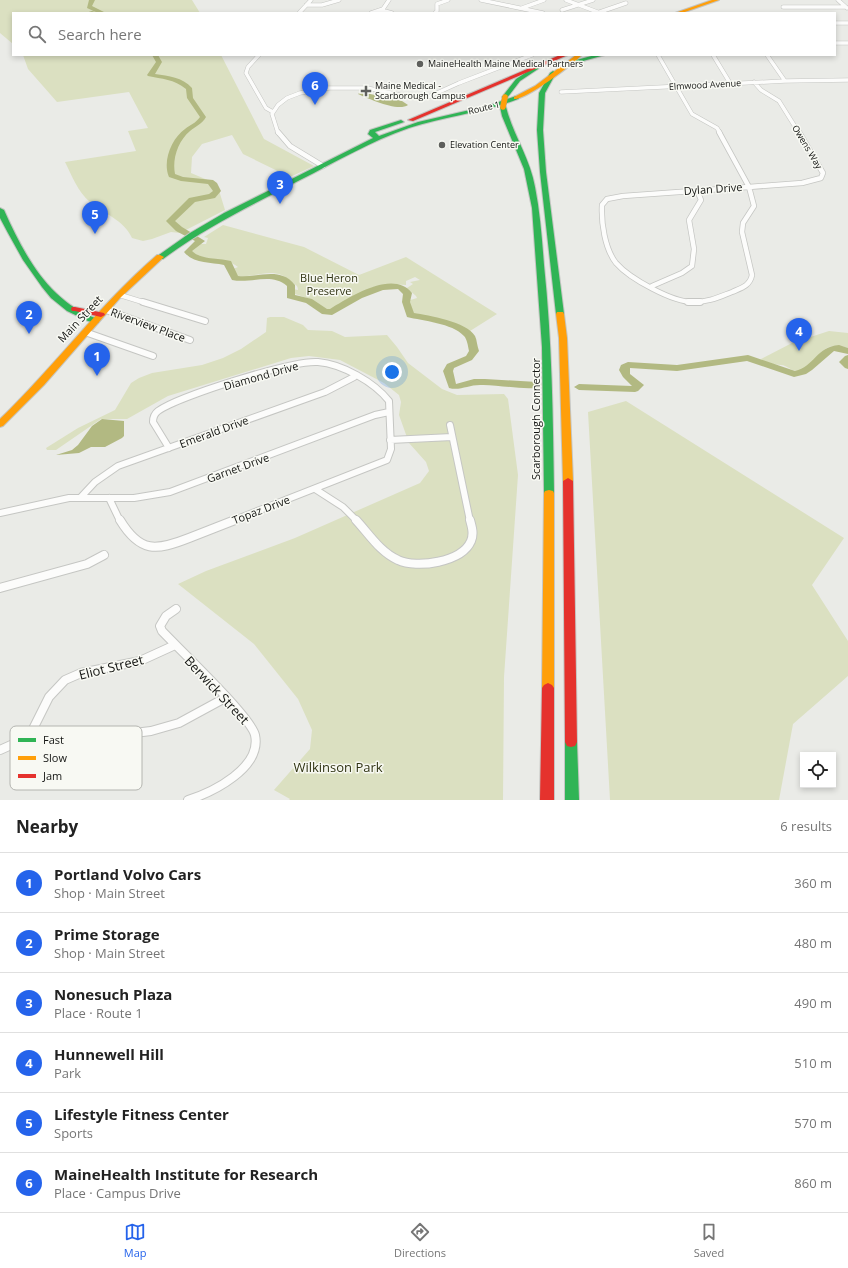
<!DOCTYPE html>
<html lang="en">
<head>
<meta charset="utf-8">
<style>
  body { margin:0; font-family:"Open Sans",sans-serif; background:#f2f2f2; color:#222 }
  .controls { position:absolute; right:12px; bottom:12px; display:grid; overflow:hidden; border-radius:0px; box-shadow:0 2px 6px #0003 }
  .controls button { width:36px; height:36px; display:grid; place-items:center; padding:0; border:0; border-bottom:1px solid #e0e0e0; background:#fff; color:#222; font:20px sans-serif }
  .you { position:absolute; left:392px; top:372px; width:14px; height:14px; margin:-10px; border:3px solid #fff; border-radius:50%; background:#1a73e8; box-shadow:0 0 0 6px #1a73e833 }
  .badge { display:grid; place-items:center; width:26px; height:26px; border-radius:50%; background:#2563eb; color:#fff; font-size:13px; font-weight:700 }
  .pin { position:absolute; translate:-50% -33px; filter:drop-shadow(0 1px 2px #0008) }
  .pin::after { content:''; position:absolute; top:21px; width:14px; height:12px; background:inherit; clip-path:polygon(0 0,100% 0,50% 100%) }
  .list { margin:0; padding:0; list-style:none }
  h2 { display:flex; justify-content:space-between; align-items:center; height:52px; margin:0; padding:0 16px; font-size:17px }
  h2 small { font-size:13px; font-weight:400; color:#767676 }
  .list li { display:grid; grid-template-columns:26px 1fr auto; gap:12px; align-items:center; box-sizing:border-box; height:60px; padding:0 16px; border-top:1px solid #e0e0e0 }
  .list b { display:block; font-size:15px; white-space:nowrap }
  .list p { margin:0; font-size:13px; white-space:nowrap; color:#767676 }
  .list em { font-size:13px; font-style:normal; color:#767676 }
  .icon { flex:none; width:22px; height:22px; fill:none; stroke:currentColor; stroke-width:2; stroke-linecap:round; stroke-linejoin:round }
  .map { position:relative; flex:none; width:848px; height:800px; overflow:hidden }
  .search { position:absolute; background:#fff; box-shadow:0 2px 6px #0003; left:12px; right:12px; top:12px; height:44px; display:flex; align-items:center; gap:10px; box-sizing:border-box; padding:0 14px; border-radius:0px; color:#767676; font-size:15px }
  .sheet { height:412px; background:#fff }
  nav { display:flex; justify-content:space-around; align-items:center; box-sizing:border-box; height:56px; border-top:1px solid #e0e0e0; background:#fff; font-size:11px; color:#767676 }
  nav a { display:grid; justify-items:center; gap:2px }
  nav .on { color:#2563eb }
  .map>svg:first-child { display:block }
  .green { fill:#dbe0c1 }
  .water { fill:#b2b982 }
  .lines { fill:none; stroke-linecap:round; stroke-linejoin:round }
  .stream { stroke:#b2b982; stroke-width:1 }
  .river { fill:#b2b982; fill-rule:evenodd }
  .street-far3-casing { stroke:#c5c6c3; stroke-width:4.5 }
  .street-far2-casing { stroke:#c5c6c3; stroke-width:6 }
  .street-far1-casing { stroke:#c5c6c3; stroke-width:8 }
  .street-casing { stroke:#c5c6c3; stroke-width:10 }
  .fast-casing { stroke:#c5c6c3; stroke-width:2 }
  .slow-casing { stroke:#c5c6c3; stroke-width:2 }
  .jam-casing { stroke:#c5c6c3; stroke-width:2 }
  .street-far3 { stroke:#fcfcfb; stroke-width:3.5 }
  .street-far2 { stroke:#fcfcfb; stroke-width:4.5 }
  .street-far1 { stroke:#fcfcfb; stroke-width:6 }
  .street { stroke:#fcfcfb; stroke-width:8 }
  .fast { fill:#30b455; fill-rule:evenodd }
  .slow { fill:#ff9f0a; fill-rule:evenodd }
  .jam { fill:#e5322d; fill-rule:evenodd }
  .slow-bridge-casing { stroke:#9b9d8e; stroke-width:6; stroke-linecap:butt }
  .slow-bridge { stroke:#ff9f0a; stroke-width:5.5 }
  .poi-dot { fill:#5f605d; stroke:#f8f9f3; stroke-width:1.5 }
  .labels { text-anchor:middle; stroke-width:3; stroke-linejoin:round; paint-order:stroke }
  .far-poi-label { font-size:9px; fill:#141513; stroke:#f8f9f3; text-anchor:start }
  .far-street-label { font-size:9px; fill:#141513; stroke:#f8f9f3 }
  .street-label { font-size:11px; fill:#141513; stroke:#f8f9f3 }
  .park-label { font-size:11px; fill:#2f3312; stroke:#f8f9f3 }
  .near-street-label { font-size:13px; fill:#141513; stroke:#f8f9f3 }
  .near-park-label { font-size:13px; fill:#2f3312; stroke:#f8f9f3 }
  .key { fill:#f8f9f3; stroke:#b4b5b0; stroke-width:1 }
  .key-label { font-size:11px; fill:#141513 }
</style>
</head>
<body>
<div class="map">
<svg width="848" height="800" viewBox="0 0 848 800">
  <rect width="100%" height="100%" fill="#eaebe7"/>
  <path class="green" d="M 0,0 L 192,0 L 200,13 L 13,13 L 13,44 L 0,33 Z
    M 23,55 L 221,55 L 264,139 L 314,166 L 290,177 L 243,154 L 232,135 L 202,144 L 192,157 L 191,173 L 217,184 L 225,210 L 180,233 L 171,232 L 152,239 L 143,241 L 132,238 C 124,220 104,214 90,202 C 78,192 72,176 65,162 L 136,151 L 128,131 L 148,128 L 129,92 L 57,102 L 28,69 Z
    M 223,225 L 304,247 L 359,275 L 406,257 L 497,314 L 470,331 L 434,317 L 414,316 L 407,301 L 417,298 L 416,296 L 407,288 L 413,284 L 410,282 L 420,280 L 415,277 L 406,281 L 406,285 C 394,284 382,283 371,288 C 361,292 334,311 326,310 L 310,299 L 292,293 L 293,289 L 298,290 C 298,286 296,285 293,283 C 274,264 259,278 237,276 L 233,269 L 238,267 C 222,255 209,263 192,252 L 191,249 L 197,244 L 206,244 L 208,238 L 204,237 Z
    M 270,317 L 284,317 L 303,325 L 308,330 L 332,331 L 345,337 L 387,335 L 397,347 L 408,363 L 442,389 L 457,395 L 504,394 L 508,399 L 518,475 L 504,677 L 503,800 L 289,800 L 290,799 L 274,790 L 310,749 L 312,730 L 298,699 L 254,644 L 178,584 L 206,571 L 295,538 L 420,483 L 429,471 L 426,462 L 409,443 L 399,415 L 401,402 L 399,395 L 384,383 L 340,360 L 309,356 L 291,358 L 168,396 L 127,419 L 101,419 L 56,450 L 47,450 L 46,448 L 78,428 L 115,410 L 131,383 L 139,378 L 152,373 L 202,365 L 223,358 L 241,349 L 266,332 L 267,318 Z
    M 829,331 L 848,333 L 848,348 C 817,337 818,369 798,371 C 792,372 787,365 781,365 C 774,364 766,364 761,359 L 792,343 Z
    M 626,401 L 844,538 L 812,585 L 848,641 L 848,676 L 793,724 L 779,800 L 610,800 L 588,412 Z"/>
  <path class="water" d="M 361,92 L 402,101 L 408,105 C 398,112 369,99 358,94 Z
    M 102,419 L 124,421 L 124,436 L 122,438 L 105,447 L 91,447 L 79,453 L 56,455 L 72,450 L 78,445 L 92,426 Z"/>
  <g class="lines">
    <path class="stream" d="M 87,13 L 97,10"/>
    <path class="river" d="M 89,0 L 95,0 L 92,6 L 106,13 L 98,13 L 87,8 Z
      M 152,55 L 158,55 L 162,62 L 155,74 C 169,76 182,77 192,88 L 193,98 L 206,117 C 202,124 196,126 190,131 C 178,141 172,159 175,174 L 183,177 L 213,180 L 217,183 L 221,191 L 215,198 L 195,202 L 175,221 L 182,227 L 205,241 L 192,251 C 201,260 219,258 231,261 L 238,276 C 258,278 280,266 295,285 L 295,295 L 312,299 L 327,309 L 330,309 C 350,297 393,269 412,293 L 410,302 L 414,313 C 428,315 467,322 475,336 C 477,340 477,346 479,351 L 472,360 L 454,368 L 453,371 L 456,384 L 474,379 L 485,379 L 537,382 L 542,385 L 540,387 C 527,391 496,384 480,385 C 468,385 460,391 449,388 L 443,371 L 447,364 L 466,356 L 469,351 C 468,346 467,339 464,336 C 452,323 423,321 407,317 L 402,302 L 403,294 L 398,289 L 383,290 L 362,298 L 332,315 L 322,314 L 306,303 L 287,298 L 287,286 C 271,272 251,284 232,280 L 224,265 C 210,262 194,264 184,252 L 195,241 L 176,231 L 166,221 L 189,198 L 209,194 L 213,191 L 208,184 L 181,181 L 169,177 C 162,161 172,138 185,129 C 190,125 196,123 200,117 L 187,98 L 186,89 C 174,79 162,79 148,76 L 147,75 L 156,62 Z
      M 839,345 L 848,348 L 848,354 L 834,351 L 812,370 L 806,374 L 794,377 L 747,361 L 677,371 L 630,368 L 630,374 L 644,385 L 638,391 L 635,392 L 579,390 L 574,387 L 579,384 L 632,386 L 623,377 L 619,370 L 621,365 L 628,362 L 677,365 L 748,355 L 795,371 C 814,367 816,347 839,345 Z
      M 848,355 L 848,369 L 845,368 L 839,362 L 845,356 Z"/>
    <defs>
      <path id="street-far3" d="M 481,0 L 543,13
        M 566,0 L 600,13
        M 838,0 L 847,8
        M 306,5 L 322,5 L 339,0
        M 783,7 L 846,7
        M 522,8 L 544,0
        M 381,10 L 392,13
        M 562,10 L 593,0
        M 299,13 L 311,0
        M 371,13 L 383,9 L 389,0
        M 435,13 L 437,11 L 437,4 L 448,0
        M 597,13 L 626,3
        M 835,23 L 848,23
        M 835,43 L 848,43
        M 259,55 L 248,67 L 246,73 L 266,108 L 273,112
        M 658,55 L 692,114 L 717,128 L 720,133
        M 713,55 L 730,83
        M 767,55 L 785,81
        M 754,82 L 761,90 L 779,101 L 799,133
        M 561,92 L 785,81 L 848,80
        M 278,133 L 272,114 L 278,105 L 287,98 L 300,93 L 329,88 L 367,88 L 405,96 L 428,97 L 459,83 L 532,55"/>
      <path id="street-far2" d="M 278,132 L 290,146 L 323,166
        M 719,132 L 749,187
        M 749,187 L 754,206 L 743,223 L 742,232 L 752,275 C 750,286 741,288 732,292 C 719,297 709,302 694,302 C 674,303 630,279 616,263 C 605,249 601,223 602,205 L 607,199 L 623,196 Z
        M 749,187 L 802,183 L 821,178 L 823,173 L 799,132
        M 652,286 L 682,273 L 692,266 L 694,249 L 689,220 L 701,200 L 697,190
        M 120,295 L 146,303"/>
      <path id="street-far1" d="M 143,302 L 205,321
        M 688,302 L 700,302
        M 106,310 L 190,340
        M 85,332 L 153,356
        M 450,425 L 470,521
        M 390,440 L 452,437
        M 169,448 L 153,422 C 153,418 154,414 158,411 C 179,396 293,360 318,362 C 342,364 374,382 389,401 L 391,449 L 387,460 L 232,521
        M 315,489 L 343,507 L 357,521
        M 81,497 L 95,482 L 118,466 L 325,392 L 354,377
        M 109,498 L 120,521
        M 0,513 L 69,498 L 134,498 L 170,492 L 375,415 L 389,412"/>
      <path id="street" d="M 120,520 C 140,553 156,551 189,538 C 204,532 220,526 235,520
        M 356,520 C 369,534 380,552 398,560 C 417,569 462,562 471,541 C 474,534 472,527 470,520
        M 0,588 L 87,564 L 104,555
        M 176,609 L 166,616 L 160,626 L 162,631 C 179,649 251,717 255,735 C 262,768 213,792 188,800
        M 29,737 L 49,697 L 65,680 L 81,673 L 140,661 L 175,645
        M 0,750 L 29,737 L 109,736 L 151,731 L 179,723 L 225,698"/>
      <path id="fast" d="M 595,55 L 605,55 L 572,64 L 569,62 Z
        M 542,62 L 547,63 L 520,81 L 507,98 L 503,98 L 502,97 L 516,79 Z
        M 553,71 L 556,73 L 545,93 L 543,130 L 546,172 L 564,314 L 560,316 L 556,314 L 540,172 L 537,130 L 539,93 L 550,73 Z
        M 516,96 L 519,98 L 518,99 C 483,113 445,116 409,128 C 371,141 336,162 300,180 C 252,205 206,227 163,259 L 157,259 L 156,257 L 190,233 L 224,213 L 373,138 L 368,134 L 370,130 L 401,120 L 404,122 L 375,132 L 379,136 L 418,122 L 487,106 Z
        M 503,105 L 506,107 C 513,135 530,158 535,187 C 540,212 542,239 544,265 C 552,341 553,417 554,493 L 553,495 L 545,495 L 544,493 L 542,347 L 532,208 L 524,169 L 502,116 L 500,107 Z
        M 0,208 L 4,210 C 24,255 49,302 98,319 L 99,321 L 98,323 L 95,323 L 88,321 L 67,311 L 51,298 L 42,287 L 23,260 L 8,233 L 0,218 Z
        M 571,737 L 575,738 L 577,742 L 579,800 L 565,800 L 565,742 L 567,738 Z"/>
      <path id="slow" d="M 712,0 L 719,0 L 682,13 L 675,13 Z
        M 576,55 L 582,55 C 572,65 526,100 514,99 L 514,97 L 535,86 Z
        M 157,255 L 160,255 L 164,257 L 120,298 L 44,385 L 3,426 L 0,427 L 0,419 C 55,366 99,305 157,255 Z
        M 557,312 L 563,312 L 564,314 L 567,338 L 573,481 L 568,484 L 563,481 L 559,338 L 556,314 Z
        M 549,490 L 553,491 L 554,493 L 554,688 L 552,691 L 548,693 L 544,691 L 542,688 L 544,493 L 545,491 Z"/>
      <path id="jam" d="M 560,55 L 568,55 L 413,121 L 408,120 Z
        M 72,307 L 75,307 L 104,313 L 105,315 L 101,317 L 75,311 L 72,311 L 71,309 Z
        M 568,478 L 573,481 L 577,742 L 575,746 L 571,747 L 567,746 L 565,742 L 563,481 Z
        M 548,683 L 552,685 L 554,688 L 554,800 L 540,800 L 542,688 L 544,685 Z"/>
    </defs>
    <use href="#street-far3" class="street-far3-casing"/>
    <use href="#street-far2" class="street-far2-casing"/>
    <use href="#street-far1" class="street-far1-casing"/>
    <use href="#street" class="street-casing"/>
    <use href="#fast" class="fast-casing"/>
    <use href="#slow" class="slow-casing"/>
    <use href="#jam" class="jam-casing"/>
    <use href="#street-far3" class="street-far3"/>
    <use href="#street-far2" class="street-far2"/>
    <use href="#street-far1" class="street-far1"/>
    <use href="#street" class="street"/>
    <use href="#fast" class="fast"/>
    <use href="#slow" class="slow"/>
    <use href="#jam" class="jam"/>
    <defs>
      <path id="slow-bridge" d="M 503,107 L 505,97"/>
    </defs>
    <use href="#slow-bridge" class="slow-bridge-casing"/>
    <use href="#slow-bridge" class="slow-bridge"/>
  </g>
  <g class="poi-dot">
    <circle cx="420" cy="64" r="4"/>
    <path d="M364 85h4v4h4v4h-4v4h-4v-4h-4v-4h4z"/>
    <circle cx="442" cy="145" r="4"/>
  </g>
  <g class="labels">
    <g class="far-poi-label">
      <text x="428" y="67">MaineHealth Maine Medical Partners</text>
      <text x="375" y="89">Maine Medical -<tspan x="375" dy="10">Scarborough Campus</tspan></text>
      <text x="450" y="148">Elevation Center</text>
    </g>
    <g class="far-street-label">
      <text transform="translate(705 85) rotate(-3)" y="3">Elmwood Avenue</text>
      <text transform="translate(484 108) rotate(-13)" y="3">Route 1</text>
      <text transform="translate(807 147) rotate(59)" y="3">Owens Way</text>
    </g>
    <g class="street-label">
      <text transform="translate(713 189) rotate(-4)" y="4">Dylan Drive</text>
      <text transform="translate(80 319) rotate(-47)" y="4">Main Street</text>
      <text transform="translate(148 325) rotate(20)" y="4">Riverview Place</text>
      <text transform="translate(261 376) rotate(-16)" y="4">Diamond Drive</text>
      <text transform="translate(536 419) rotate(-90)" y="4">Scarborough Connector</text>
      <text transform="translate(214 432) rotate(-20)" y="4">Emerald Drive</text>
      <text transform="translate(238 468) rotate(-20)" y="4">Garnet Drive</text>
      <text transform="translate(261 510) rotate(-21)" y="4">Topaz Drive</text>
    </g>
    <g class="park-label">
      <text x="329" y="282">Blue Heron<tspan x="329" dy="13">Preserve</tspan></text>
    </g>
    <g class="near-street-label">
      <text transform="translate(111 667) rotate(-14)" y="5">Eliot Street</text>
      <text transform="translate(217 690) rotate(47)" y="5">Berwick Street</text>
    </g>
    <g class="near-park-label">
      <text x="338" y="772">Wilkinson Park</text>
    </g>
  </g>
  <rect x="10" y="726" width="132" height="64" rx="6" class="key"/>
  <rect x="18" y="738" width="18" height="4" fill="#30b455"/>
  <rect x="18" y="756" width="18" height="4" fill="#ff9f0a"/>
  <rect x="18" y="774" width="18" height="4" fill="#e5322d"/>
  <g class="key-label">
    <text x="43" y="744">Fast</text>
    <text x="43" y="762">Slow</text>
    <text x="43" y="780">Jam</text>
  </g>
</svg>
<div class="controls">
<button><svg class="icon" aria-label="locate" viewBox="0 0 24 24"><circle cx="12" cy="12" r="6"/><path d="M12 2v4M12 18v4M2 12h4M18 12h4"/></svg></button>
</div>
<div class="you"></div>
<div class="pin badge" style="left:97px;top:376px">1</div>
<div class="pin badge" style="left:29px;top:334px">2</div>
<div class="pin badge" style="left:280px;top:204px">3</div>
<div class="pin badge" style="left:799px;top:351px">4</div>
<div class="pin badge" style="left:95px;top:234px">5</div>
<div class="pin badge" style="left:315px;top:105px">6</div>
<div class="search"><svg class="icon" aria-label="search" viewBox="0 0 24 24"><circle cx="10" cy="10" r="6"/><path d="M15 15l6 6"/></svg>Search here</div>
</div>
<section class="sheet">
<h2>Nearby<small>6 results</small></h2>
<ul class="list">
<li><span class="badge">1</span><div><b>Portland Volvo Cars</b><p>Shop · Main Street</p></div><em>360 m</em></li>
<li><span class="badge">2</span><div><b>Prime Storage</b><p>Shop · Main Street</p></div><em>480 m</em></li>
<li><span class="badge">3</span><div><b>Nonesuch Plaza</b><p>Place · Route 1</p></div><em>490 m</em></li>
<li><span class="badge">4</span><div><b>Hunnewell Hill</b><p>Park</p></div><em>510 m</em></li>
<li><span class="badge">5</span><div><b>Lifestyle Fitness Center</b><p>Sports</p></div><em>570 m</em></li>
<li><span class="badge">6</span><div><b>MaineHealth Institute for Research</b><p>Place · Campus Drive</p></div><em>860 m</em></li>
</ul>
</section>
<nav>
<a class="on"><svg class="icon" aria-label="map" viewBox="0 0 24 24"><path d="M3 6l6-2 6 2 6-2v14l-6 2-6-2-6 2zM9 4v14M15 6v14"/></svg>Map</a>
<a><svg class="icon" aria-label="directions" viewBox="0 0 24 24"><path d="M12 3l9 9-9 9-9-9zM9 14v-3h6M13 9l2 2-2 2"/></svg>Directions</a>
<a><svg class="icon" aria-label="saved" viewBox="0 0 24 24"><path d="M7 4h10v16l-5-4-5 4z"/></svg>Saved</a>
</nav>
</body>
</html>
